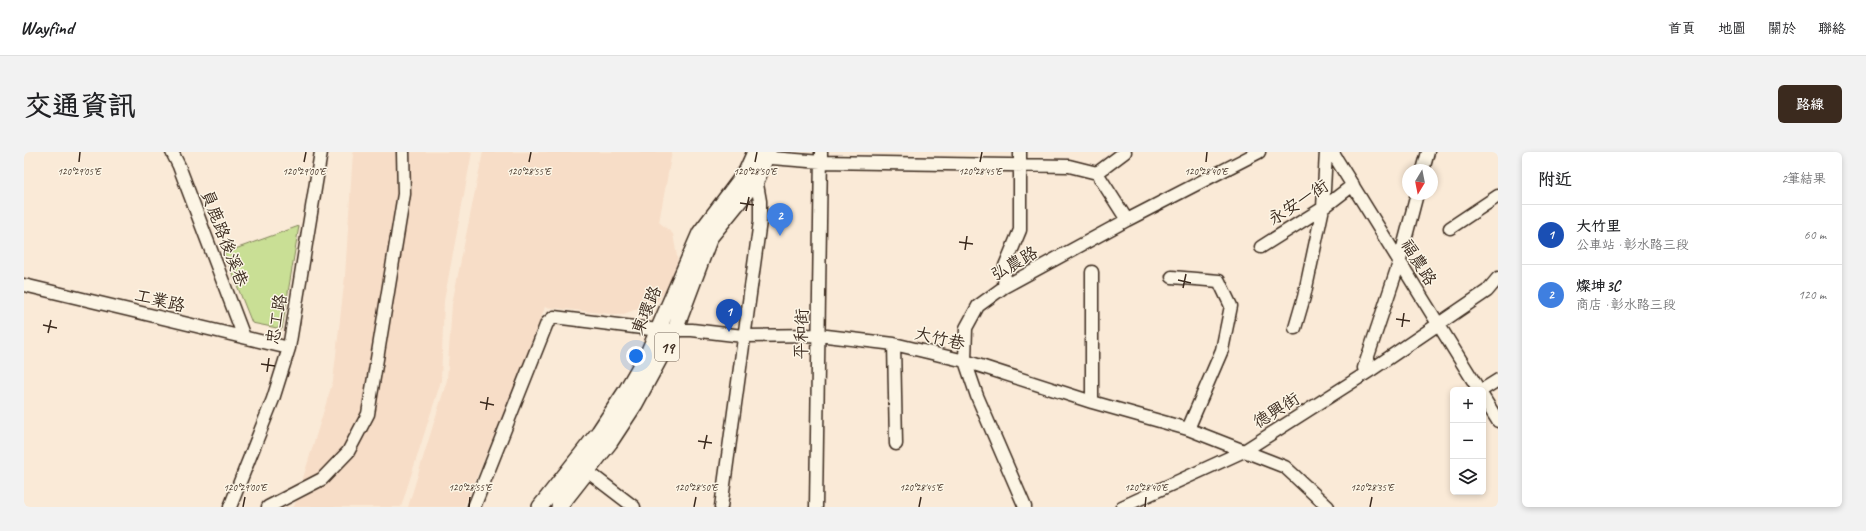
<!DOCTYPE html>
<html lang="zh-TW">
<head>
<meta charset="utf-8">
<style>
  body { margin:0; font-family:Caveat,"LXGW WenKai TC",sans-serif; background:#f2f2f2; color:#202124 }
  .controls { position:absolute; right:12px; bottom:12px; display:grid; overflow:hidden; border-radius:6px; box-shadow:0 2px 6px #0003 }
  .controls button { width:36px; height:36px; display:grid; place-items:center; padding:0; border:0; border-bottom:1px solid #e0e0e0; background:#fff; color:#202124; font:20px sans-serif }
  .compass { position:absolute; left:1378px; top:12px; width:36px; height:36px; border-radius:50%; background:#fff; box-shadow:0 2px 6px #0003; rotate:190deg }
  .you { position:absolute; left:612px; top:204px; width:14px; height:14px; margin:-10px; border:3px solid #fff; border-radius:50%; background:#1a73e8; box-shadow:0 0 0 6px #1a73e833 }
  .badge { display:grid; place-items:center; width:26px; height:26px; border-radius:50%; background:#3b2a1e; color:#fff; font-size:13px; font-weight:700 }
  .pin { position:absolute; translate:-50% -33px; filter:drop-shadow(0 1px 2px #0008) }
  .pin::after { content:''; position:absolute; top:21px; width:14px; height:12px; background:inherit; clip-path:polygon(0 0,100% 0,50% 100%) }
  .list { margin:0; padding:0; list-style:none }
  h2 { display:flex; justify-content:space-between; align-items:center; height:52px; margin:0; padding:0 16px; font-size:17px }
  h2 small { font-size:13px; font-weight:400; color:#757577 }
  .list li { display:grid; grid-template-columns:26px 1fr auto; gap:12px; align-items:center; box-sizing:border-box; height:60px; padding:0 16px; border-top:1px solid #e0e0e0 }
  .list b { display:block; font-size:15px; white-space:nowrap }
  .list p { margin:0; font-size:13px; white-space:nowrap; color:#757577 }
  .list em { font-size:13px; font-style:normal; color:#757577 }
  .icon { flex:none; width:22px; height:22px; fill:none; stroke:currentColor; stroke-width:2; stroke-linecap:round; stroke-linejoin:round }
  .map { position:relative; flex:none; width:1474px; height:355px; overflow:hidden; border-radius:6px }
  header { display:flex; align-items:center; gap:24px; box-sizing:border-box; height:56px; padding:0 20px; background:#fff; border-bottom:1px solid #e0e0e0 }
  header strong { font-size:19px }
  nav { display:flex; gap:22px; margin-inline-start:auto; font-size:14px }
  .intro { display:flex; align-items:center; justify-content:space-between; box-sizing:border-box; height:96px; padding:0 24px }
  h1 { margin:0; font-size:28px }
  .button { padding:10px 18px; border-radius:6px; background:#3b2a1e; color:#fff; font-size:14px; font-weight:700 }
  main { display:flex; gap:24px; padding:0 24px }
  aside { flex:1; background:#fff; border-radius:6px; box-shadow:0 2px 6px #0003 }
  .map>svg:first-child { display:block }
  .built { fill:#f7ddc7 }
  .green { fill:#c9df95; stroke:#82845a }
  .lines { fill:none; stroke-linecap:round; stroke-linejoin:round }
  .minor-casing { stroke:#3b2a1e; stroke-width:15 }
  .major-casing { stroke:#3b2a1e; stroke-width:18 }
  .minor { stroke:#fcf5e5; stroke-width:12 }
  .major { stroke:#fcf5e5; stroke-width:15 }
  .ticks { fill:none; stroke:#3b2a1e; stroke-width:1.5 }
  .labels { text-anchor:middle; stroke-width:3; stroke-linejoin:round; paint-order:stroke }
  .shield { fill:#fcf5e5; stroke:#75675a; stroke-width:1 }
  .shield-label { font-size:16px; font-weight:bold; fill:#3b2a1e }
  .street-label { font-size:17px; fill:#3b2a1e; stroke:#fcf5e5 }
  .ticks-label { font-size:10px; text-anchor:middle; fill:#3b2a1e; stroke:#fcf5e5; stroke-width:3; stroke-linejoin:round; paint-order:stroke }
</style>
</head>
<body>
<header>
<strong>Wayfind</strong>
<nav><a>首頁</a><a>地圖</a><a>關於</a><a>聯絡</a></nav>
</header>
<div class="intro"><h1>交通資訊</h1><a class="button">路線</a></div>
<main>
<div class="map">
<svg width="1474" height="355" viewBox="0 0 1474 355">
  <rect width="100%" height="100%" fill="#faead7"/>
  <filter id="ink" filterUnits="userSpaceOnUse"><feTurbulence type="fractalNoise" baseFrequency=".025" numOctaves="2"/><feDisplacementMap in="SourceGraphic" scale="8" xChannelSelector="R" yChannelSelector="G"/><feConvolveMatrix kernelMatrix="1 2 1 2 8 2 1 2 1" color-interpolation-filters="sRGB"/></filter>
  <g filter="url(#ink)">
    <path class="built" d="M 329,0 L 448,0 L 420,149 L 417,229 L 377,355 L 270,355 L 309,229 L 321,124 Z
      M 459,0 L 648,0 L 635,70 L 649,82 L 654,110 L 645,134 L 633,149 L 597,163 L 521,155 L 494,227 L 440,355 L 384,355 L 423,228 L 428,152 Z"/>
    <path class="green" d="M 275,74 L 258,177 L 228,171 L 200,101 Z"/>
    <g class="lines">
      <defs>
        <path id="minor" d="M 148,0 L 155,14 L 220,185
          M 1308,0 L 1455,238
          M 735,5 L 797,10 L 1045,14 L 1073,21 L 1103,68
          M 1399,18 L 1404,0
          M 1073,21 L 1101,0
          M 1426,76 L 1474,44
          M 1237,95 L 1299,56 L 1329,33
          M 1148,125 L 1195,129 L 1207,154 L 1198,198 L 1164,277
          M 0,133 L 265,196
          M 980,135 L 981,114 L 996,78 L 996,0
          M 1271,176 L 1280,145 L 1299,56 L 1302,0
          M 870,192 L 872,292
          M 1340,216 L 1375,111 L 1393,42
          M 1458,238 L 1474,228
          M 1459,245 L 1474,269
          M 1068,250 L 1068,120
          M 563,319 L 610,355
          M 206,355 L 249,247 L 265,196 L 297,0
          M 244,355 L 298,327 L 324,300 L 344,262 L 380,42 L 379,0
          M 450,355 L 523,171 L 530,165 L 634,178 L 668,178 L 719,184 L 794,183 L 870,192 L 941,209 L 1068,250 L 1164,277 L 1261,315 L 1304,355
          M 697,355 L 736,69 L 736,49 L 731,21
          M 792,355 L 797,0
          M 1001,355 L 953,244 L 941,209 L 942,176 L 954,154 L 980,135 L 1103,68 L 1235,0
          M 1098,355 L 1220,299 L 1347,218 L 1463,139 L 1474,126"/>
        <path id="major" d="M 516,355 L 575,280 L 602,239 L 625,199 L 676,81 L 722,20 L 731,0
          M 535,355 L 586,290 L 611,252 L 651,178 L 686,85 L 733,27 L 744,0"/>
      </defs>
      <use href="#minor" class="minor-casing"/>
      <use href="#major" class="major-casing"/>
      <use href="#minor" class="minor"/>
      <use href="#major" class="major"/>
    </g>
  </g>
  <path class="ticks" d="M 55,10 L 56,0M 280,10 L 282,0M 505,10 L 507,0M 731,10 L 733,0M 956,10 L 958,0M 1182,10 L 1183,0M 716,51 L 730,53M 722,59 L 725,45M 935,90 L 949,92M 941,98 L 943,84M 1154,128 L 1167,131M 1159,136 L 1162,122M 1372,167 L 1386,169M 19,173 L 33,176M 1378,175 L 1380,161M 24,181 L 27,168M 237,212 L 251,214M 243,220 L 245,206M 456,250 L 470,253M 462,258 L 464,245M 674,289 L 688,291M 680,297 L 683,283M 219,355 L 221,345M 445,355 L 446,345M 670,355 L 672,345M 895,355 L 897,345M 1121,355 L 1122,345M 1346,355 L 1348,345"/>
  <g class="labels">
    <rect class="shield" x="631" y="181" width="24" height="28" rx="3"/>
    <g class="shield-label">
      <text x="643" y="201">19</text>
    </g>
    <g class="street-label">
      <text transform="translate(1274 50) rotate(-33)" y="6">永安一街</text>
      <text transform="translate(201 86) rotate(69)" y="6">員鹿路後溪巷</text>
      <text transform="translate(1395 110) rotate(58)" y="6">福農路</text>
      <text transform="translate(990 111) rotate(-30)" y="6">弘農路</text>
      <text transform="translate(136 148) rotate(13)" y="6">工業路</text>
      <text transform="translate(622 158) rotate(-67)" y="6">東環路</text>
      <text transform="translate(252 167) rotate(-80)" y="6">忠工路</text>
      <text transform="translate(777 182) rotate(-89)" y="6">平和街</text>
      <text transform="translate(916 186) rotate(13)" y="6">大竹巷</text>
      <text transform="translate(1252 258) rotate(-32)" y="6">德興街</text>
    </g>
  </g>
  <g class="ticks-label">
    <text x="280" y="23">120°29'00"E</text>
    <text x="505" y="23">120°28'55"E</text>
    <text x="731" y="23">120°28'50"E</text>
    <text x="956" y="23">120°28'45"E</text>
    <text x="1182" y="23">120°28'40"E</text>
    <text x="55" y="23">120°29'05"E</text>
    <text x="221" y="339">120°29'00"E</text>
    <text x="446" y="339">120°28'55"E</text>
    <text x="672" y="339">120°28'50"E</text>
    <text x="897" y="339">120°28'45"E</text>
    <text x="1122" y="339">120°28'40"E</text>
    <text x="1348" y="339">120°28'35"E</text>
  </g>
</svg>
<div class="controls">
<button>+</button>
<button>−</button>
<button><svg class="icon" aria-label="layers" viewBox="0 0 24 24"><path d="M12 4l9 5-9 5-9-5zM3 14l9 5 9-5"/></svg></button>
</div>
<svg class="compass" viewBox="-18 -18 36 36"><path d="M0-13l5 13h-10z" fill="#e53935"/><path d="M0 13l5-13h-10z" fill="#757577"/></svg>
<div class="you"></div>
<div class="pin badge" style="left:705px;top:180px;background:#1a4fb4">1</div>
<div class="pin badge" style="left:756px;top:84px;background:#3f7fe0">2</div>
</div>
<aside>
<h2>附近<small>2筆結果</small></h2>
<ul class="list">
<li><span class="badge" style="background:#1a4fb4">1</span><div><b>大竹里</b><p>公車站 · 彰水路三段</p></div><em>60 m</em></li>
<li><span class="badge" style="background:#3f7fe0">2</span><div><b>燦坤3C</b><p>商店 · 彰水路三段</p></div><em>120 m</em></li>
</ul>
</aside>
</main>
</body>
</html>
